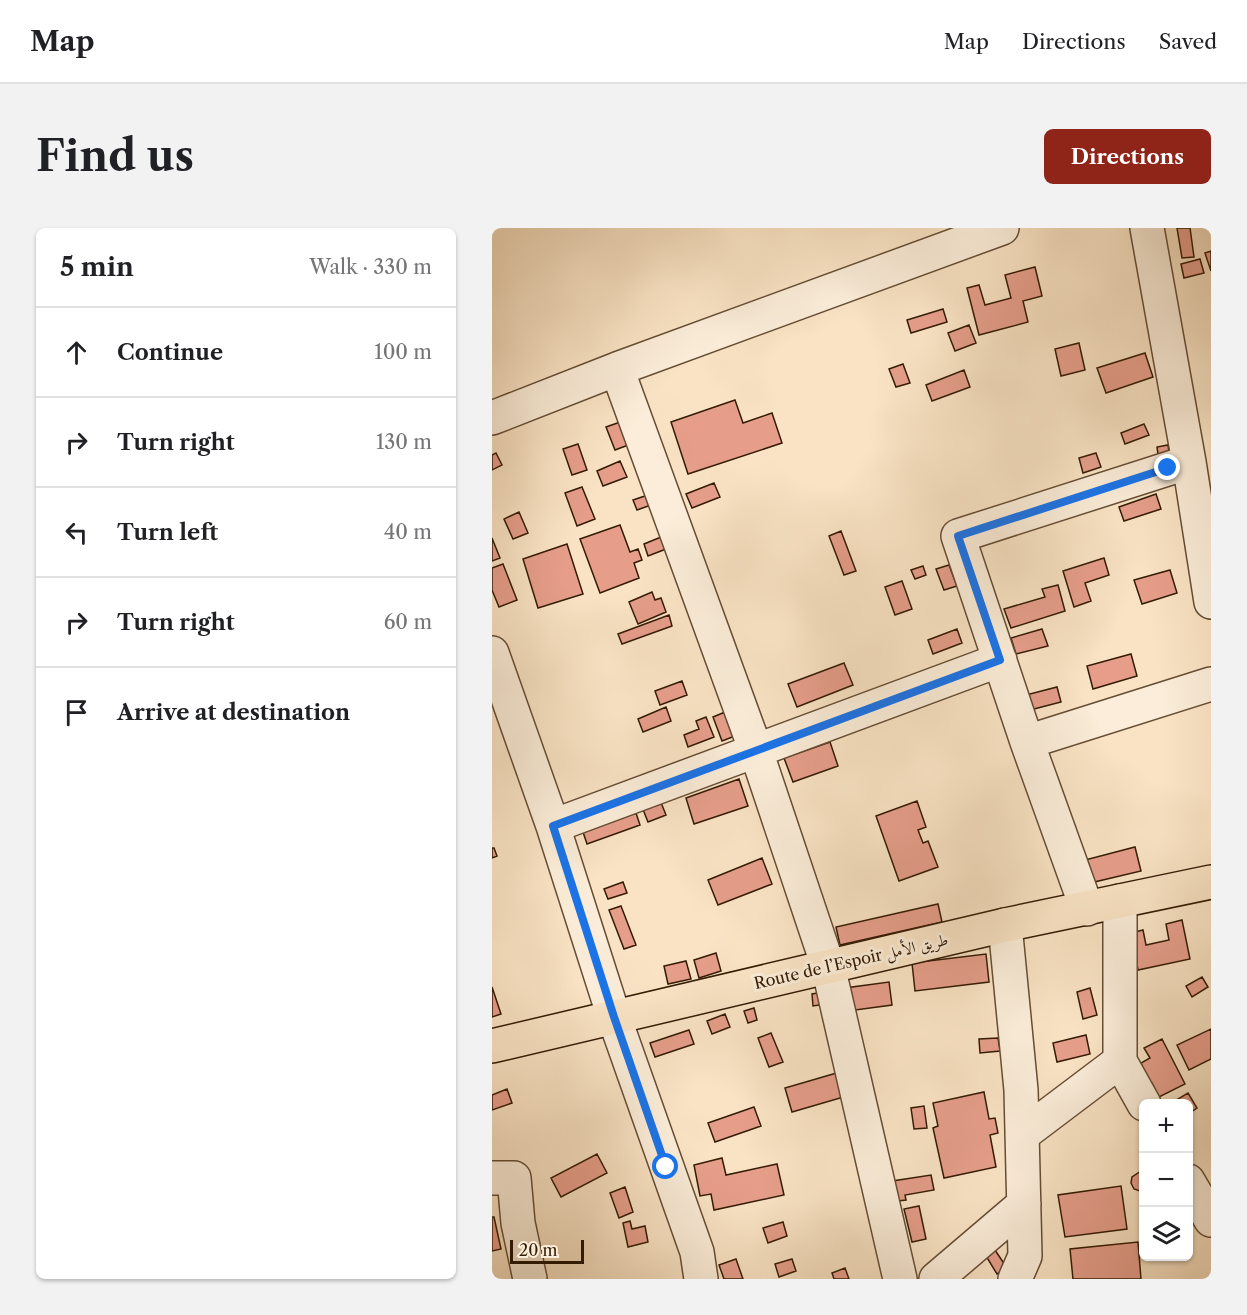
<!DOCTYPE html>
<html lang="en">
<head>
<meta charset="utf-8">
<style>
  body { margin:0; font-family:"Libre Caslon Text",Amiri,serif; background:#f2f2f2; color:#202124 }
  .controls { position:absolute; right:18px; bottom:18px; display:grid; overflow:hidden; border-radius:9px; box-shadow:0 2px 4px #0004 }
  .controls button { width:54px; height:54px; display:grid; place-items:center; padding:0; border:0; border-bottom:2px solid #e0e0e0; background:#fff; color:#202124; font:30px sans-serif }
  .scale { position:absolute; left:18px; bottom:15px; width:74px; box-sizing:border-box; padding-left:6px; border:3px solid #341b04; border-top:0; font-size:16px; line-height:21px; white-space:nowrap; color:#341b04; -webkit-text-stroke:4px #fbedd9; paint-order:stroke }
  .stop { position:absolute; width:18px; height:18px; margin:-14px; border:4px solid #1a73e8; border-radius:50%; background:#fff }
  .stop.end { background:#1a73e8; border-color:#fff; box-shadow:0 2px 6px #0008 }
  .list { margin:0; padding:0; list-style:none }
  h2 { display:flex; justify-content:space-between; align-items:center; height:78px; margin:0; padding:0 24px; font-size:26px }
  h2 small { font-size:20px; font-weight:400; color:#757577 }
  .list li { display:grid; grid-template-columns:39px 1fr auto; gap:18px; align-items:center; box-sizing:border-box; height:90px; padding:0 24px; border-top:2px solid #e0e0e0 }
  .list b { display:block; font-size:22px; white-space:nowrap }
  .list em { font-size:20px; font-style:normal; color:#757577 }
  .icon { flex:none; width:33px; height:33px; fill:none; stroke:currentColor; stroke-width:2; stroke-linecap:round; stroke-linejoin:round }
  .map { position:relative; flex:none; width:719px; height:1051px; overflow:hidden; border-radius:9px }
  header { display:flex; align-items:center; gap:36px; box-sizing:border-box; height:84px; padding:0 30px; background:#fff; border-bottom:2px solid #e0e0e0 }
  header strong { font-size:28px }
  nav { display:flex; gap:33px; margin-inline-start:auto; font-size:21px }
  .intro { display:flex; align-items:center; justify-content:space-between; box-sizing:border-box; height:144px; padding:0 36px }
  h1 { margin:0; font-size:42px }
  .button { padding:15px 27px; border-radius:9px; background:#8f2418; color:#fff; font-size:21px; font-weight:700 }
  main { display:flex; gap:36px; padding:0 36px }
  aside { flex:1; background:#fff; border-radius:9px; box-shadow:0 2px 4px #0004 }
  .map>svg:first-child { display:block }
  .building { fill:#e69e8b; stroke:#341b04; stroke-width:1.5 }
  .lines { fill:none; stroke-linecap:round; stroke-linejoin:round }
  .minor-casing { stroke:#654d34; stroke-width:36 }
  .highway-casing { stroke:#341b04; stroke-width:36 }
  .minor { stroke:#fbedd9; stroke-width:33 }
  .highway { stroke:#f9e3c4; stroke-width:33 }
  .route { stroke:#1a73e8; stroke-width:8 }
  .labels { text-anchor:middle; stroke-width:6; stroke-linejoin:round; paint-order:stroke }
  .street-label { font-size:16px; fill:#341b04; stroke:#fbedd9 }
</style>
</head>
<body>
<header>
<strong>Map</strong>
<nav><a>Map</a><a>Directions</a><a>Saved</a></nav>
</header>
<div class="intro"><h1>Find us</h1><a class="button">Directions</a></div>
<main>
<aside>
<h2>5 min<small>Walk · 330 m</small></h2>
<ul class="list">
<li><svg class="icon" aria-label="ahead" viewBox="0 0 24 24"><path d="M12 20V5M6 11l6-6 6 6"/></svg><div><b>Continue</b></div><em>100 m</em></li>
<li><svg class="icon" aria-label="right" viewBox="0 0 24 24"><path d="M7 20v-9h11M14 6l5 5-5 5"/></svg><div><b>Turn right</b></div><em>130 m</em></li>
<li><svg class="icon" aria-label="left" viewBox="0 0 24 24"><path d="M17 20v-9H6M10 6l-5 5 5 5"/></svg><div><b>Turn left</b></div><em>40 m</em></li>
<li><svg class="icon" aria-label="right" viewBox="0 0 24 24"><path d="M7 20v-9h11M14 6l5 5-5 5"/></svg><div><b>Turn right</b></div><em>60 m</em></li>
<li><svg class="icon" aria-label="arrive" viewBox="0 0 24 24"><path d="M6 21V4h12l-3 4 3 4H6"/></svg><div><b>Arrive at destination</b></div></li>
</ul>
</aside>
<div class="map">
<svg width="719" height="1051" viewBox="0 0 719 1051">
  <rect width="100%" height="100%" fill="#f9e3c4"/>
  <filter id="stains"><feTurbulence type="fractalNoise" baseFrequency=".00333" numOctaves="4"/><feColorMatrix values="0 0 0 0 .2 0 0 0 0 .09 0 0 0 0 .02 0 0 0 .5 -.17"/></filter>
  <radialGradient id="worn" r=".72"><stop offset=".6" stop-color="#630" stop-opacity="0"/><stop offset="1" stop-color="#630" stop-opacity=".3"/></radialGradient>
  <path class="building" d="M 685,0 L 698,0 L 702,29 L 690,30 Z
    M 719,23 L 719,43 L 713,25 Z
    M 708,31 L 712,45 L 692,50 L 689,36 Z
    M 543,39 L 550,68 L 531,73 L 536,94 L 487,107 L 475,60 L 487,57 L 493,77 L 519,70 L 513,47 Z
    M 451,81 L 455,94 L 419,105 L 415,92 Z
    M 477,97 L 484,115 L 463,123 L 456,105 Z
    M 587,115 L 593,142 L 569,148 L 563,121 Z
    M 653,125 L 661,149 L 614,165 L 605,140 Z
    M 411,136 L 418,155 L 404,159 L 397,141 Z
    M 472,142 L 478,159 L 440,173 L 434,157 Z
    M 243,172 L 251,195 L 280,185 L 290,215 L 196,246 L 179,194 Z
    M 131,193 L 139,216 L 123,222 L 114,199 Z
    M 652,196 L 657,207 L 633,216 L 629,205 Z
    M 86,216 L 95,242 L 80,247 L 71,221 Z
    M 676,217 L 678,231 L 667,233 L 665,219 Z
    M 4,225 L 10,237 L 0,242 L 0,227 Z
    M 604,225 L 609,239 L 591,245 L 587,230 Z
    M 128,233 L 135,249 L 111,258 L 105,243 Z
    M 222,255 L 228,269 L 200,280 L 194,266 Z
    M 90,259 L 103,291 L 85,298 L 73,265 Z
    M 664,266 L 669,281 L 632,293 L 627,279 Z
    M 156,267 L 159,277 L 145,282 L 141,272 Z
    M 27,284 L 36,305 L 21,311 L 12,291 Z
    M 128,297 L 138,324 L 146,321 L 150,332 L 142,335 L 147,350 L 108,365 L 88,311 Z
    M 349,303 L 364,343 L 352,347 L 337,308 Z
    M 169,309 L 174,321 L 156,328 L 152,316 Z
    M 0,310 L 8,330 L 0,333 Z
    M 75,316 L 91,366 L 46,380 L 31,331 Z
    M 612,330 L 617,347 L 593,355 L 599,373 L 582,379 L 571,343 Z
    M 11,336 L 25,372 L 7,379 L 0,362 L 0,340 Z
    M 457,337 L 465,358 L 452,362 L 444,341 Z
    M 431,338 L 434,347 L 423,351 L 419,342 Z
    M 678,342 L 685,365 L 650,376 L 642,352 Z
    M 410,353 L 420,381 L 403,387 L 393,359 Z
    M 566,357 L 573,383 L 519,400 L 512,381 L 553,369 L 550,361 Z
    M 160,364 L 163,372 L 169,370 L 174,384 L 146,396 L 137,374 Z
    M 177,387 L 180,398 L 130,416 L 126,406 Z
    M 465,401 L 470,415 L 441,426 L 436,412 Z
    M 550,401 L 556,418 L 524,426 L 519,410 Z
    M 639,426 L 645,448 L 601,461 L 595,438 Z
    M 352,435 L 361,457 L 305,479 L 296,456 Z
    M 190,453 L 195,467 L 168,477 L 163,463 Z
    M 565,459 L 569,474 L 538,482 L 534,467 Z
    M 174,479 L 179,493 L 151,504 L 146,491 Z
    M 233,484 L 243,508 L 230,513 L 221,489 Z
    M 214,489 L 222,509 L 196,519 L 192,507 L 207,501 L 204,493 Z
    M 338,514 L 346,538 L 301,554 L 292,530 Z
    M 247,551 L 256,578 L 202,596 L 194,570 Z
    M 168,572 L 174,587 L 156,594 L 150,579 Z
    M 425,573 L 434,599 L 426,602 L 431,615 L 436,613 L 446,639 L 407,653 L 384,588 Z
    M 144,585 L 148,597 L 95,616 L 91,604 Z
    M 643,619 L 649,643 L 598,655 L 593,632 Z
    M 0,620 L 2,620 L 5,628 L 0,630 Z
    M 270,630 L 280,656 L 226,677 L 216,652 Z
    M 131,654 L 135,665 L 116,671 L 112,661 Z
    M 446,676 L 450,694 L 348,717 L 344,699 Z
    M 129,678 L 144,717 L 132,721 L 117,682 Z
    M 690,692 L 698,731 L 646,742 L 639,705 L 651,702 L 654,717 L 677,712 L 674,696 Z
    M 224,725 L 229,743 L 207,750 L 202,732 Z
    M 494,726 L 497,754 L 423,763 L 420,735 Z
    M 194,733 L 199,751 L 176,756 L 172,738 Z
    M 710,749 L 716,759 L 700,769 L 694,758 Z
    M 397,754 L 400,777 L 356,783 L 353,760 Z
    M 0,759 L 9,786 L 0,789 Z
    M 598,760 L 605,787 L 591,791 L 585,764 Z
    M 332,764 L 334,776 L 321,778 L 320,766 Z
    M 262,780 L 265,792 L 256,795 L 252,783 Z
    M 233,786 L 238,799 L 220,806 L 215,793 Z
    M 719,801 L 719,831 L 697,842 L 685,817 Z
    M 197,802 L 202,816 L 163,829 L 158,815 Z
    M 279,805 L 291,834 L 277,839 L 266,810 Z
    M 594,807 L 598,826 L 565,834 L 561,815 Z
    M 506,810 L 508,823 L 488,825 L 487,811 Z
    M 670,811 L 693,856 L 667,869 L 660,855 L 654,859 L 647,845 L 652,843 L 649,835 L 658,830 L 652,820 Z
    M 348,844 L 355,868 L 300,884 L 293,860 Z
    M 15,861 L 20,875 L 0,882 L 0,867 Z
    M 492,864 L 497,891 L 503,890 L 506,905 L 498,907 L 504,939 L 452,950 L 441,900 L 446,898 L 441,875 Z
    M 696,865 L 705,880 L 696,886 L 696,876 L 681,874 Z
    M 432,878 L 435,900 L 422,901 L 419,880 Z
    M 262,879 L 269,898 L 223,914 L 216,895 Z
    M 105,926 L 115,945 L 69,969 L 59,950 Z
    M 230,930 L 234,947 L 285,936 L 292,967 L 222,982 L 219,966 L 208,968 L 202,937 Z
    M 649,943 L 652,944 L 651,964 L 642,961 L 639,955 L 640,949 Z
    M 439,947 L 442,962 L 413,967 L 414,972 L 397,974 L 394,954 Z
    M 629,958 L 635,1001 L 573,1009 L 566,967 Z
    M 133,959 L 141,984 L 127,990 L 118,965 Z
    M 427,978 L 434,1011 L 420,1014 L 412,981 Z
    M 0,989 L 2,989 L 9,1021 L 0,1023 Z
    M 138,993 L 140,1001 L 153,998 L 156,1014 L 136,1019 L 131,995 Z
    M 291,994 L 295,1008 L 276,1015 L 271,1000 Z
    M 646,1014 L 649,1051 L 581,1051 L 578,1021 Z
    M 503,1022 L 515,1040 L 505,1046 L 494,1028 Z
    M 244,1031 L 251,1051 L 232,1051 L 227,1037 Z
    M 300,1031 L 304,1043 L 287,1049 L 283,1036 Z
    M 353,1040 L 357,1051 L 342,1051 L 340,1045 Z"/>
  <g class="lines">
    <defs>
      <path id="minor" d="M 655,0 L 697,234 L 719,374
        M 125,141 L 264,523 L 336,738 L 408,1051
        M 0,190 L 125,141 L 510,0
        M 0,425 L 61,598 L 122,789 L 205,1024 L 209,1051
        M 535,514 L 719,456
        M 61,598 L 508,432
        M 628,673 L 628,833 L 652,876
        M 595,681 L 535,514 L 466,308 L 697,234
        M 513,697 L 529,862 L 533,1028 L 523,1051
        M 530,907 L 628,833
        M 0,950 L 22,950 L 26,995 L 38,1051
        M 696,953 L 719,992
        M 444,1051 L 532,976"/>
      <path id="highway" d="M 0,818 L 513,697 L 719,654"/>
    </defs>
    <use href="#minor" class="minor-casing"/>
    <use href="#highway" class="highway-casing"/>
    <use href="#minor" class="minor"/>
    <use href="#highway" class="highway"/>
  </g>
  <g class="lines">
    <path class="route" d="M 174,939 L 122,789 L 61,598 L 508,432 L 466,308 L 676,240"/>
  </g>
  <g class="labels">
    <g class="street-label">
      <text transform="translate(359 733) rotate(-13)" y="6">Route de l’Espoir طريق الأمل</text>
    </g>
  </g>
  <rect width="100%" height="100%" filter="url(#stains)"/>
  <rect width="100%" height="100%" fill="url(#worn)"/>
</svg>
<div class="controls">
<button>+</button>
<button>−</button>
<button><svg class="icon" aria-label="layers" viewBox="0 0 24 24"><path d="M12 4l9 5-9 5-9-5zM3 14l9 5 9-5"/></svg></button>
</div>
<div class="scale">20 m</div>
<div class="stop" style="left:174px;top:939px"></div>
<div class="stop end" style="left:676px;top:240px"></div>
</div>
</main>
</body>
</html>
